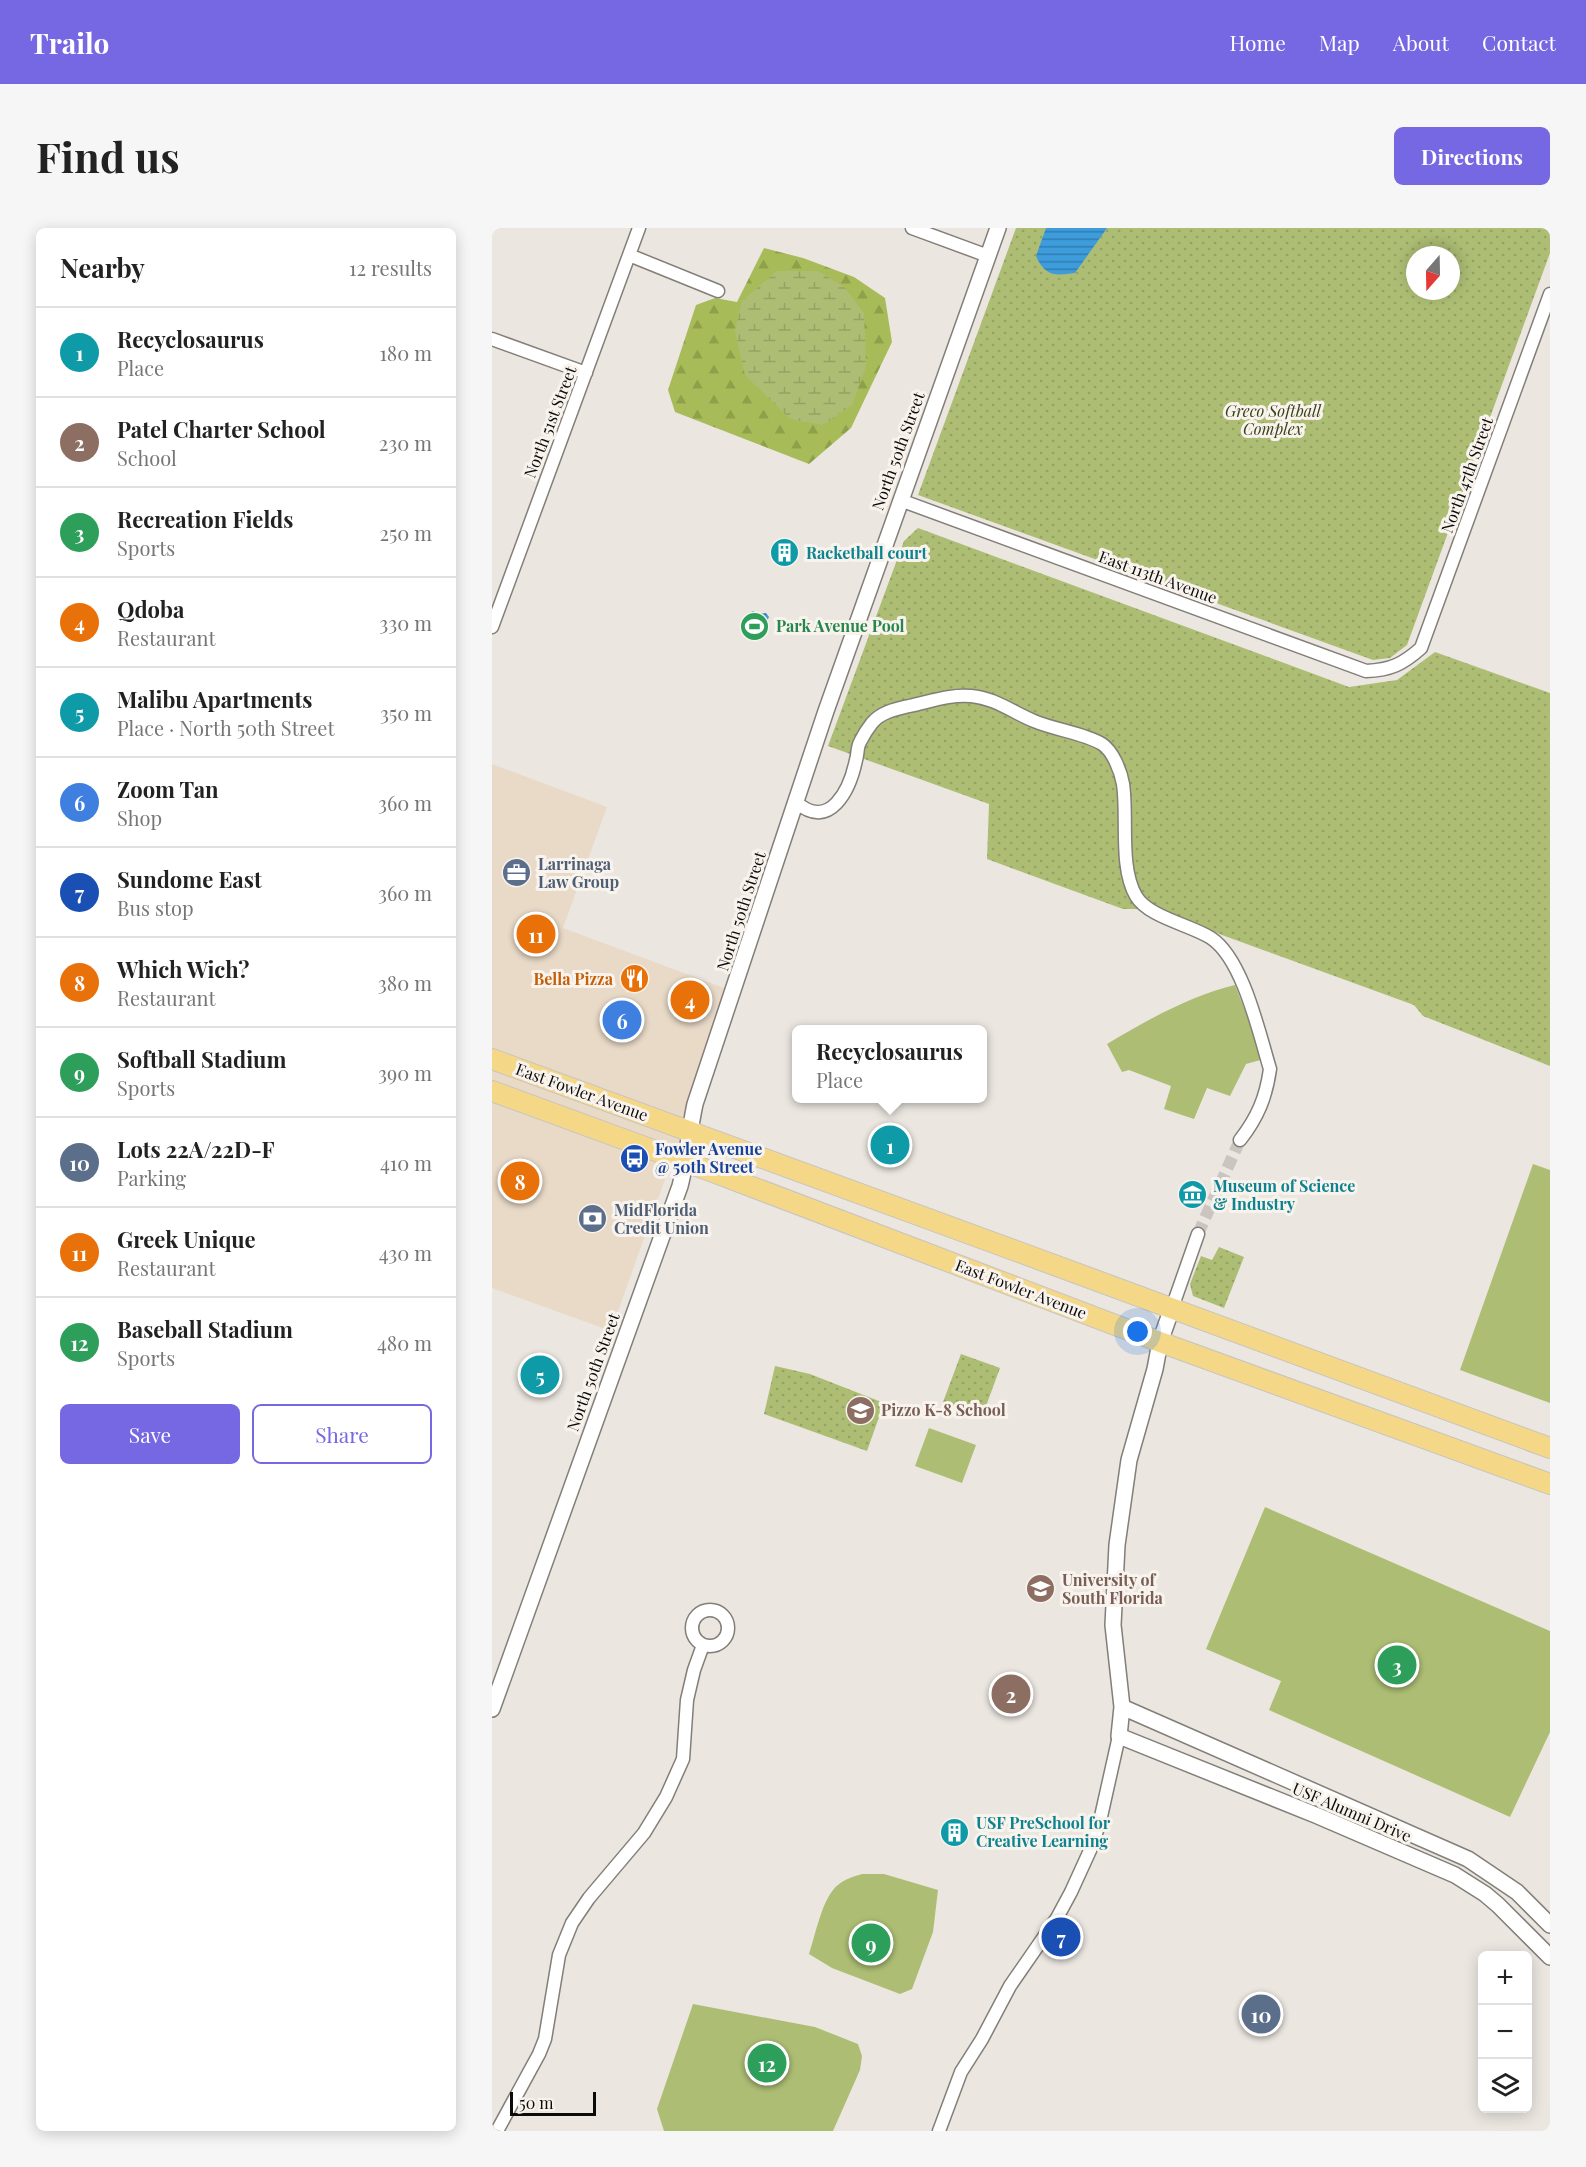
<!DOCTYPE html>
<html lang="en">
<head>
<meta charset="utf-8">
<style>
  body { margin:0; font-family:"Playfair Display",serif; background:#f6f6f6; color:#222 }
  .controls { position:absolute; right:18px; bottom:18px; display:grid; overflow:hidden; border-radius:9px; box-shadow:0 3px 15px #0003 }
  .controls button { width:54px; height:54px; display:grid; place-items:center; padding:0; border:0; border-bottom:2px solid #e0e0e0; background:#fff; color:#222; font:30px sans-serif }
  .compass { position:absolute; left:914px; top:18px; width:54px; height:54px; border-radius:50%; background:#fff; box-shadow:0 3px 15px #0003; rotate:200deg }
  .scale { position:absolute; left:18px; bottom:15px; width:86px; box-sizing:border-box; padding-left:6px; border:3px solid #0d0b0a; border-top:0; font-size:16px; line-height:21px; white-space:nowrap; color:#0d0b0a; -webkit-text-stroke:4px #f8f3ed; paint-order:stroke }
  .you { position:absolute; left:646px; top:1104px; width:21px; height:21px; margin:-15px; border:4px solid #fff; border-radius:50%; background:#1a73e8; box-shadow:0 0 0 9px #1a73e833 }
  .badge { display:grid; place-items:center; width:39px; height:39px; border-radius:50%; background:#7667e2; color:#fff; font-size:20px; font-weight:700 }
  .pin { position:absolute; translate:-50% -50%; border:3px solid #fff; box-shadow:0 2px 6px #0006 }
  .popup { position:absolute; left:300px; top:797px; width:195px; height:78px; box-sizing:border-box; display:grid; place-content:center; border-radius:9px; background:#fff; filter:drop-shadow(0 2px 4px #0005); font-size:20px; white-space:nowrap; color:#767676 }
  .popup b { font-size:22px; color:#222 }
  .popup::after { content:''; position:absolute; left:50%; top:100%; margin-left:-12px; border:12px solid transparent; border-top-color:#fff }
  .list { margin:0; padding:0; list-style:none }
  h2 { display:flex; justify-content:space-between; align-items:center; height:78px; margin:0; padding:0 24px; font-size:26px }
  h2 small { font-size:20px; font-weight:400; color:#767676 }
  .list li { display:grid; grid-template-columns:39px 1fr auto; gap:18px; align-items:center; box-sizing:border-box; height:90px; padding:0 24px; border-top:2px solid #e0e0e0 }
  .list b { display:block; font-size:22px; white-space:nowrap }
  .list p { margin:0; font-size:20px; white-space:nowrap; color:#767676 }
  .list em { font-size:20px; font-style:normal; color:#767676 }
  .actions { display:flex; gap:12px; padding:18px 24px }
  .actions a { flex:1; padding:14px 0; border:2px solid #7667e2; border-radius:9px; text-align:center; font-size:21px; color:#7667e2 }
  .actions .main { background:#7667e2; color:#fff }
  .icon { flex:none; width:33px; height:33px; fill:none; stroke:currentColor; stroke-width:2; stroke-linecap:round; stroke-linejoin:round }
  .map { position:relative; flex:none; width:1058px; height:1903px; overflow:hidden; border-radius:9px }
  header { display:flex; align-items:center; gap:36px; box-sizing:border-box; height:84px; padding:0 30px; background:#7667e2; color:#fff }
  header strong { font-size:28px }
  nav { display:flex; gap:33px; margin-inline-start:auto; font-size:21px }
  .intro { display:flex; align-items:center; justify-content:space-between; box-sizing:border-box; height:144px; padding:0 36px }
  h1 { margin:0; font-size:42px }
  .button { padding:15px 27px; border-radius:9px; background:#7667e2; color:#fff; font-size:21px; font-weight:700 }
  main { display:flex; gap:36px; padding:0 36px }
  aside { flex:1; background:#fff; border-radius:9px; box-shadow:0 3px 15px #0003 }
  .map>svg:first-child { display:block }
  .commercial { fill:#e9dac8 }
  .green { fill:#adbe74 }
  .forest { fill:url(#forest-firs) }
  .wetland { fill:url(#wetland-marsh) }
  .park { fill:url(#park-dots); fill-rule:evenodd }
  .water { fill:url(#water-rules) }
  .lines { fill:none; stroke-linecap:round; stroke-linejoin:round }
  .minor-tunnel { stroke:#cac5c0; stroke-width:12; stroke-dasharray:12 6; stroke-linecap:butt }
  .minor-casing { stroke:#827e78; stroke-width:15 }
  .tertiary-casing { stroke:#827e78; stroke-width:18 }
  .primary-casing { stroke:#c5c4c4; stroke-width:22 }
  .minor { stroke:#fff; stroke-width:12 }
  .tertiary { stroke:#fff; stroke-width:15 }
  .primary { stroke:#f4d787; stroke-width:20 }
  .labels { text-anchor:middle; stroke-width:6; stroke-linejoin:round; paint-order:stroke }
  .park-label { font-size:16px; font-style:italic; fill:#394118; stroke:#f8f3ed }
  .street-label { font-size:16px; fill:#0d0b0a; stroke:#f8f3ed }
  .culture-label { font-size:16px; font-weight:bold; fill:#0d838f; stroke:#f8f3ed; text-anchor:start }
  .leisure-label { font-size:16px; font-weight:bold; fill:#27864d; stroke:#f8f3ed; text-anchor:start }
  .service-label { font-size:16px; font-weight:bold; fill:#4e5e75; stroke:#f8f3ed; text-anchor:start }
  .food-label { font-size:16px; font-weight:bold; fill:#c56008; stroke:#f8f3ed; text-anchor:end }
  .transit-label { font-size:16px; font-weight:bold; fill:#164399; stroke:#f8f3ed; text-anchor:start }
  .education-label { font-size:16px; font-weight:bold; fill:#785e54; stroke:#f8f3ed; text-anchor:start }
</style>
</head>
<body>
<header>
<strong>Trailo</strong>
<nav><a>Home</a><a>Map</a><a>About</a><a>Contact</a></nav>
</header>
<div class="intro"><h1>Find us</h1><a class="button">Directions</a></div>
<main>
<aside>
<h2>Nearby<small>12 results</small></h2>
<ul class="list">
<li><span class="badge" style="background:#0f9aa8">1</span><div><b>Recyclosaurus</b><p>Place</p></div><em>180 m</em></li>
<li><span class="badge" style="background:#8d6e63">2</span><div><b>Patel Charter School</b><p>School</p></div><em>230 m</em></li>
<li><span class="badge" style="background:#2e9e5b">3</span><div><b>Recreation Fields</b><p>Sports</p></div><em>250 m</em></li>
<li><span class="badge" style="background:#e8710a">4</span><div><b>Qdoba</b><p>Restaurant</p></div><em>330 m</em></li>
<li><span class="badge" style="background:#0f9aa8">5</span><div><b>Malibu Apartments</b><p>Place · North 50th Street</p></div><em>350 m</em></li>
<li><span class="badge" style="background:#3f7fe0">6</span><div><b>Zoom Tan</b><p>Shop</p></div><em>360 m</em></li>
<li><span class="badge" style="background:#1a4fb4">7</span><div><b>Sundome East</b><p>Bus stop</p></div><em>360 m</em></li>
<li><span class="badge" style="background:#e8710a">8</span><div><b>Which Wich?</b><p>Restaurant</p></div><em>380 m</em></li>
<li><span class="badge" style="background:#2e9e5b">9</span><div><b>Softball Stadium</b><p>Sports</p></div><em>390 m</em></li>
<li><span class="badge" style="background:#5c6f8a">10</span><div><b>Lots 22A/22D-F</b><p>Parking</p></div><em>410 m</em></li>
<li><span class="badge" style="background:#e8710a">11</span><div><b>Greek Unique</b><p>Restaurant</p></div><em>430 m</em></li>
<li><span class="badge" style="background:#2e9e5b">12</span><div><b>Baseball Stadium</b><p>Sports</p></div><em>480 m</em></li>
</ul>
<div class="actions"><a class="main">Save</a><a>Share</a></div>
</aside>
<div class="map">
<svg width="1058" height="1903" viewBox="0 0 1058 1903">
  <defs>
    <pattern id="forest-firs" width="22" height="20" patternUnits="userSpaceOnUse" patternTransform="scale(1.5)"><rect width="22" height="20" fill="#a7bc58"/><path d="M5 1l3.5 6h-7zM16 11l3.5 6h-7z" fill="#8fa04b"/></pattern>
    <pattern id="wetland-marsh" width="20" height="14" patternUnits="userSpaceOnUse" patternTransform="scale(1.5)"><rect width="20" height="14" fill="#adbe74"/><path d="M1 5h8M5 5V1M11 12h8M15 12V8" fill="none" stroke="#94a263"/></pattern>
    <pattern id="park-dots" width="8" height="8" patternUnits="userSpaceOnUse" patternTransform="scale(1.5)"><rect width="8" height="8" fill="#adbe74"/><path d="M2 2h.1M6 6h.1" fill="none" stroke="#94a263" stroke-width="1.8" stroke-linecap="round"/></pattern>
    <pattern id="water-rules" width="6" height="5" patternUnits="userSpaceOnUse" patternTransform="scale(1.5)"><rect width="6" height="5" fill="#3d9cdb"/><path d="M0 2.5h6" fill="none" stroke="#327db0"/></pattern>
  </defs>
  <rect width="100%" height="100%" fill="#ebe6e0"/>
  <path class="commercial" d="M 0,536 L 115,579 L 71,700 L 240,763 L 119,1103 L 0,1060 Z"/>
  <path class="green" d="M 743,757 L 772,831 L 754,836 L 738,868 L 715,860 L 702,891 L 672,881 L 679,858 L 637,842 L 630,844 L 615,816 C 655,792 698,768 743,757 Z
    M 1041,936 L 1058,942 L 1058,1175 L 968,1142 Z
    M 437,1200 L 484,1217 L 470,1255 L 423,1238 Z
    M 773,1279 L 1058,1403 L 1058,1504 L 1018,1589 L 777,1482 L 789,1453 L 714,1421 Z
    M 370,1646 L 392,1646 L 446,1662 L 441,1704 L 420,1761 L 408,1766 L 340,1740 L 317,1726 C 323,1708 329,1677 341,1662 C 348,1653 359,1649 370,1646 Z
    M 201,1776 L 323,1799 L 366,1816 L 370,1828 L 368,1842 L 341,1903 L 172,1903 L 165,1881 Z"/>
  <path class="forest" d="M 272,20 L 311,30 L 362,49 L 393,70 L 400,114 L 359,200 L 317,236 L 183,184 L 176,162 L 204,77 L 223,70 L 245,74 Z"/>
  <path class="wetland" d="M 285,43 L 326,43 L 352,59 L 372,85 L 374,138 L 360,177 L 331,197 L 298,191 L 253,147 L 243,103 L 250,73 Z"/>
  <path class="park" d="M 524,0 L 1058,0 L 1058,25 L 915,417 L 898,430 L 881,432 L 426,267 ZM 923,27 L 959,27 L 959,63 L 923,63 Z
    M 426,300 L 857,459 L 905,452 L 943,424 L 1058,465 L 1058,838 L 931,788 L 922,777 L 730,707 L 668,681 L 631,681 L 495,631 L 497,576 L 336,518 L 412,313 Z
    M 404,908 L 409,916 L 387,929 L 382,921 Z
    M 727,1019 L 752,1029 L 732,1080 L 701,1068 L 698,1056 L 709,1028 L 720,1032 Z
    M 469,1126 L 508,1140 L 490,1189 L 451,1174 Z
    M 283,1138 L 318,1146 L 392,1175 L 375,1223 L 272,1186 Z"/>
  <path class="water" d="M 554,0 L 615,0 L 583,45 C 562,48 553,48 544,28 Z
    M 261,383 L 267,386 L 274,385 L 277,389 L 274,395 L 269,396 L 269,399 L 273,403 L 273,408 L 269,411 L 254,403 L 254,399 L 259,396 L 255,389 L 257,385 Z"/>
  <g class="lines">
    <path class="minor-tunnel" d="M 706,1006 L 748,912"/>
    <defs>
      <path id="minor" d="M 420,0 L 496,28
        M 137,27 L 226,63
        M 0,111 L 94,145
        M 408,272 L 874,443 C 899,442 911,436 929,420 L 1058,66
        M 0,399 L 147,0
        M 304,574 C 338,604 358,561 364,532 C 366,526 365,519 368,514 C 371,508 376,500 380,495 C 389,484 404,481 417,478 C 437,474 458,466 479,468 C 503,470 520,484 542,493 C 563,502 592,505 610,516 C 621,523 629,544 631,556 C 636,589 627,639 644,668 C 656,689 699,697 719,710 C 751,731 767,805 778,841 C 774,869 766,889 748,912
        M 680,1080 L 706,1006
        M200 1400a18 18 0 1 1 36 0a18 18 0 1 1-36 0Z
        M 5,1903 L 47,1826 L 53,1811 L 67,1727 L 80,1695 L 97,1670 L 152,1605 L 174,1569 L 191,1531 L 195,1472 L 202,1442 L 211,1417
        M 447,1903 L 469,1844 L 490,1811 L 518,1758 L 565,1690 L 579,1664 L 600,1618 L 608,1593 L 627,1508"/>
      <path id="tertiary" d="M 680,1080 L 668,1114 L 663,1141 L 637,1232 L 625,1317 L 621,1397 L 630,1479 L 627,1508 L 826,1588 L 963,1647 L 993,1666 L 1006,1677 L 1058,1729
        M 630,1479 L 976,1631 L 1025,1664 L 1058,1697
        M 0,1481 L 188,958 C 195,931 197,904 203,876 L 334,483 L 506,0"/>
      <path id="primary" d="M 0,831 L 527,1024 L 1058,1220
        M 0,863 L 221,944 L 668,1114 L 1058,1256"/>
    </defs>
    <use href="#minor" class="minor-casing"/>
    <use href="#tertiary" class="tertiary-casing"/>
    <use href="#primary" class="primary-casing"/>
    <use href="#minor" class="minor"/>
    <use href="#tertiary" class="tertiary"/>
    <use href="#primary" class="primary"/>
  </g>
  <defs>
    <symbol id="building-disc" viewBox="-11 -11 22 22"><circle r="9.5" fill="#0f9aa8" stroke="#f8f3ed"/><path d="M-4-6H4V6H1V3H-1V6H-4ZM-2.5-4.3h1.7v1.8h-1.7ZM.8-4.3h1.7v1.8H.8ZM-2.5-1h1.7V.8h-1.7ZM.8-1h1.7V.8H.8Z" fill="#fff"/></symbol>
    <symbol id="stadium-disc" viewBox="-11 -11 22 22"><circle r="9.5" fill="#2e9e5b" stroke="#f8f3ed"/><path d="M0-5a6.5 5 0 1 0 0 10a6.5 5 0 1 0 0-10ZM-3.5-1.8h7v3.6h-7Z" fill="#fff"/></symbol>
    <symbol id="office-disc" viewBox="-11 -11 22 22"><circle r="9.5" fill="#5c6f8a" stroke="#f8f3ed"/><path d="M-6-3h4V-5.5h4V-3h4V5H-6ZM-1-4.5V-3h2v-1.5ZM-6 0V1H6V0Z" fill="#fff"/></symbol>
    <symbol id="restaurant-disc" viewBox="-11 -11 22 22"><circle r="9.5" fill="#e8710a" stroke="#f8f3ed"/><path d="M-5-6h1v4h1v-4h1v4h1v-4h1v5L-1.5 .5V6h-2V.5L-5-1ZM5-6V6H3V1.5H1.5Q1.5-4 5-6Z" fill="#fff"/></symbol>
    <symbol id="bus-disc" viewBox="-11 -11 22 22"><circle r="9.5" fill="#1a4fb4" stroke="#f8f3ed"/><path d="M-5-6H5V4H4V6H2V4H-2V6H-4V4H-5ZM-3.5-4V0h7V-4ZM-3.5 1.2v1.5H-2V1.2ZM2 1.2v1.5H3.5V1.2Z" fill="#fff"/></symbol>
    <symbol id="museum-disc" viewBox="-11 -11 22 22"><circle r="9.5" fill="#0f9aa8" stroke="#f8f3ed"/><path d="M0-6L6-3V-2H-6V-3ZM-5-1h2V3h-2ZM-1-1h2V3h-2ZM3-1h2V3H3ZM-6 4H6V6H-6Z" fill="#fff"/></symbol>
    <symbol id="bank-disc" viewBox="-11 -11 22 22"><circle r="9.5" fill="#5c6f8a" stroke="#f8f3ed"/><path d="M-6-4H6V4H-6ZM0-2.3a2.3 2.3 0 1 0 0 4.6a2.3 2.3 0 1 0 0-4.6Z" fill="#fff"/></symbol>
    <symbol id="school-disc" viewBox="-11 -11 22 22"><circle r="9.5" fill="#8d6e63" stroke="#f8f3ed"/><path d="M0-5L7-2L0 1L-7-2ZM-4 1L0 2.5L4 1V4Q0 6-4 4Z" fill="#fff"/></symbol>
    <symbol id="university-disc" viewBox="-11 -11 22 22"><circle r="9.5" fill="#8d6e63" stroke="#f8f3ed"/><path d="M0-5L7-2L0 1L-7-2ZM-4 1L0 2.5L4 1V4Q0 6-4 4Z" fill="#fff"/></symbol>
  </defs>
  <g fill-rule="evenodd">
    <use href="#building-disc" x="276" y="308" width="33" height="33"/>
    <use href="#stadium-disc" x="246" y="382" width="33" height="33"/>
    <use href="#office-disc" x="8" y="628" width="33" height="33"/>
    <use href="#restaurant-disc" x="126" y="734" width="33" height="33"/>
    <use href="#bus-disc" x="126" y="914" width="33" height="33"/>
    <use href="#museum-disc" x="684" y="950" width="33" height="33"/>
    <use href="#bank-disc" x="84" y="974" width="33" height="33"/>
    <use href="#school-disc" x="352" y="1166" width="33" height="33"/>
    <use href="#university-disc" x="532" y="1344" width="33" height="33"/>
    <use href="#building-disc" x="446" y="1588" width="33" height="33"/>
  </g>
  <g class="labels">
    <g class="park-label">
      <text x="781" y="189">Greco Softball<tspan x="781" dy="18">Complex</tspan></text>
    </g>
    <g class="street-label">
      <text transform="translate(58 194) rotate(-69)" y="6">North 51st Street</text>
      <text transform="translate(406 223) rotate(-70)" y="6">North 50th Street</text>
      <text transform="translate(975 247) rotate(-70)" y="6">North 47th Street</text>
      <text transform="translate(666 349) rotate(20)" y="6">East 113th Avenue</text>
      <text transform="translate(249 683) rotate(-72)" y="6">North 50th Street</text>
      <text transform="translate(90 864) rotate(20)" y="6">East Fowler Avenue</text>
      <text transform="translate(529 1061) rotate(21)" y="6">East Fowler Avenue</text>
      <text transform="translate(101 1144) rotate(-70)" y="6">North 50th Street</text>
      <text transform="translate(860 1584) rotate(23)" y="6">USF Alumni Drive</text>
    </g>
    <g class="culture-label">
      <text x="314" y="331">Racketball court</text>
      <text x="721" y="964">Museum of Science<tspan x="721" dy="18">&amp; Industry</tspan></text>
      <text x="484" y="1601">USF PreSchool for<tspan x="484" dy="18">Creative Learning</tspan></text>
    </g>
    <g class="leisure-label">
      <text x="284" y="404">Park Avenue Pool</text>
    </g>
    <g class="service-label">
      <text x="46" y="642">Larrinaga<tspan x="46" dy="18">Law Group</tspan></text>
      <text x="122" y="988">MidFlorida<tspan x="122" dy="18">Credit Union</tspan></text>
    </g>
    <g class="food-label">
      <text x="121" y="757">Bella Pizza</text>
    </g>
    <g class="transit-label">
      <text x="163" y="927">Fowler Avenue<tspan x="163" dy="18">@ 50th Street</tspan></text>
    </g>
    <g class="education-label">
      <text x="389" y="1188">Pizzo K-8 School</text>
      <text x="570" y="1358">University of<tspan x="570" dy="18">South Florida</tspan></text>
    </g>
  </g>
</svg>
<div class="controls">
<button>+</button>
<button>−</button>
<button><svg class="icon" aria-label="layers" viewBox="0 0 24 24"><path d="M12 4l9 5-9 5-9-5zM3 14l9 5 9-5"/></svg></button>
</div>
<svg class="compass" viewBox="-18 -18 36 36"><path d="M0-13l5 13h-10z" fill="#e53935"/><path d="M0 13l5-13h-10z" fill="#767676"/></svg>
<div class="scale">50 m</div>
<div class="you"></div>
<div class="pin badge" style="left:398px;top:917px;background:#0f9aa8">1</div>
<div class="popup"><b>Recyclosaurus</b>Place</div>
<div class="pin badge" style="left:519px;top:1466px;background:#8d6e63">2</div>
<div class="pin badge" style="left:905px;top:1437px;background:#2e9e5b">3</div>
<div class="pin badge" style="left:198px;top:772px;background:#e8710a">4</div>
<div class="pin badge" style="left:48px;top:1147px;background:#0f9aa8">5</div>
<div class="pin badge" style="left:130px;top:792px;background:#3f7fe0">6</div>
<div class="pin badge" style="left:569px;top:1709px;background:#1a4fb4">7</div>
<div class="pin badge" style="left:28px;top:953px;background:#e8710a">8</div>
<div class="pin badge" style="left:379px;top:1715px;background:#2e9e5b">9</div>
<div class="pin badge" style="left:769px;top:1786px;background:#5c6f8a">10</div>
<div class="pin badge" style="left:44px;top:706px;background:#e8710a">11</div>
<div class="pin badge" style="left:275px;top:1835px;background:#2e9e5b">12</div>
</div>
</main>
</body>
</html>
